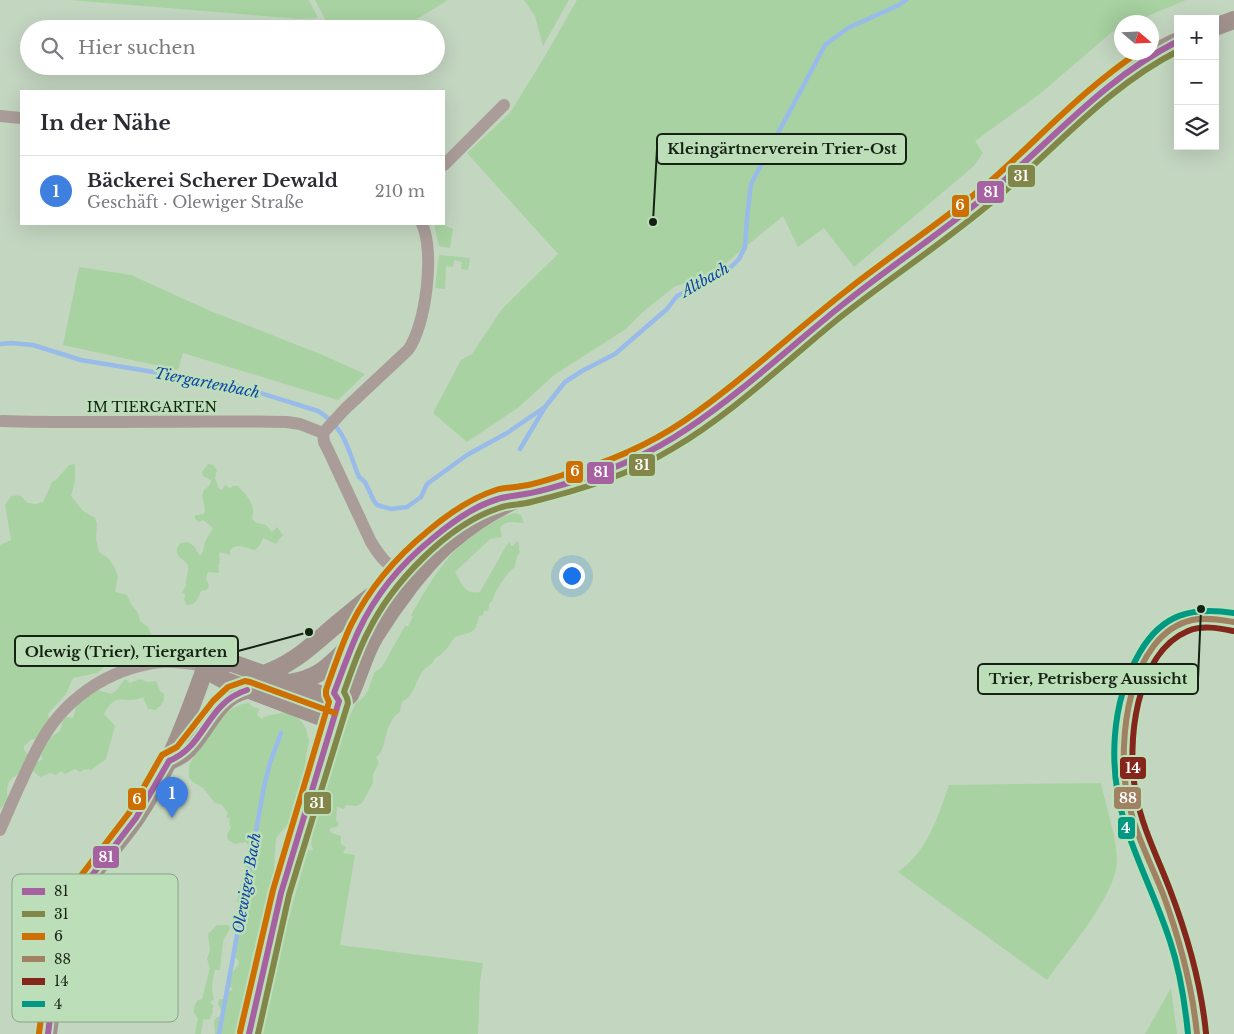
<!DOCTYPE html>
<html lang="de">
<head>
<meta charset="utf-8">
<style>
  body { margin:0; font-family:"Libre Baskerville",serif; background:#f2f2f3; color:#2b2b33 }
  .controls { position:absolute; right:15px; top:15px; display:grid; overflow:hidden; border-radius:0px; box-shadow:0 5px 20px #0002 }
  .controls button { width:45px; height:45px; display:grid; place-items:center; padding:0; border:0; border-bottom:1px solid #e1e1e2; background:#fff; color:#2b2b33; font:25px sans-serif }
  .compass { position:absolute; left:1114px; top:15px; width:45px; height:45px; border-radius:50%; background:#fff; box-shadow:0 5px 20px #0002; rotate:109deg }
  .you { position:absolute; left:571px; top:575px; width:18px; height:18px; margin:-12px; border:4px solid #fff; border-radius:50%; background:#1a73e8; box-shadow:0 0 0 8px #1a73e833 }
  .badge { display:grid; place-items:center; width:32px; height:32px; border-radius:50%; background:#526050; color:#fff; font-size:16px; font-weight:700 }
  .pin { position:absolute; translate:-50% -41px; filter:drop-shadow(0 1px 2px #0008) }
  .pin::after { content:''; position:absolute; top:26px; width:18px; height:15px; background:inherit; clip-path:polygon(0 0,100% 0,50% 100%) }
  .list { margin:0; padding:0; list-style:none }
  h2 { display:flex; justify-content:space-between; align-items:center; height:65px; margin:0; padding:0 20px; font-size:21px }
  h2 small { font-size:16px; font-weight:400; color:#7c7c81 }
  .list li { display:grid; grid-template-columns:32px 1fr auto; gap:15px; align-items:center; box-sizing:border-box; height:70px; padding:0 20px; border-top:1px solid #e1e1e2 }
  .list b { display:block; font-size:19px; white-space:nowrap }
  .list p { margin:0; font-size:16px; white-space:nowrap; color:#7c7c81 }
  .list em { font-size:16px; font-style:normal; color:#7c7c81 }
  .icon { flex:none; width:28px; height:28px; fill:none; stroke:currentColor; stroke-width:2; stroke-linecap:round; stroke-linejoin:round }
  .map { position:relative; flex:none; width:1234px; height:1034px; overflow:hidden }
  .search { position:absolute; background:#fff; box-shadow:0 5px 20px #0002; left:20px; top:20px; width:425px; height:55px; display:flex; align-items:center; gap:12px; box-sizing:border-box; padding:0 18px; border-radius:28px; color:#7c7c81; font-size:19px }
  .panel { position:absolute; background:#fff; box-shadow:0 5px 20px #0002; left:20px; top:90px; width:425px; height:135px; border-radius:0px }
  .map>svg:first-child { display:block }
  .green { fill:#a8d2a2 }
  .lines { fill:none; stroke-linecap:round; stroke-linejoin:round }
  .stream { stroke:#99bbe9; stroke-width:4.5 }
  .street { stroke:#aa9d99; stroke-width:12 }
  .secondary { stroke:#a1928e; stroke-width:18 }
  .bus-1-casing { stroke:#bcdeb8; stroke-width:10 }
  .bus-2-casing { stroke:#bcdeb8; stroke-width:10 }
  .bus-3-casing { stroke:#bcdeb8; stroke-width:10 }
  .bus-4-casing { stroke:#bcdeb8; stroke-width:10 }
  .bus-5-casing { stroke:#bcdeb8; stroke-width:10 }
  .bus-6-casing { stroke:#bcdeb8; stroke-width:10 }
  .bus-1 { stroke:#a661a1; stroke-width:6 }
  .bus-2 { stroke:#828648; stroke-width:6 }
  .bus-3 { stroke:#cd6f03; stroke-width:6 }
  .bus-4 { stroke:#a08162; stroke-width:6 }
  .bus-5 { stroke:#85261c; stroke-width:6 }
  .bus-6 { stroke:#029983; stroke-width:6 }
  .labels { text-anchor:middle; stroke-width:5; stroke-linejoin:round; paint-order:stroke }
  .street-label { font-size:14px; fill:#152113; stroke:#bcdeb8 }
  .water-label { font-size:15px; font-style:italic; fill:#0e43ab; stroke:#bcdeb8 }
  .key { fill:#bcdeb8; stroke:#8aa586; stroke-width:1 }
  .key-label { font-size:14px; fill:#152113 }
  .leader { fill:none; stroke:#152113; stroke-width:2 }
  .callout-dot { fill:#152113; stroke:#bcdeb8; stroke-width:2 }
  .callout { fill:#bcdeb8; stroke:#152113; stroke-width:2 }
  .callout-label { font-size:15px; text-anchor:middle; font-weight:bold; fill:#152113 }
  .line-badge { stroke:#bcdeb8; stroke-width:2 }
  .badge-label { font-size:14px; text-anchor:middle; font-weight:bold; fill:#fff }
</style>
</head>
<body>
<div class="map">
<svg width="1234" height="1034" viewBox="0 0 1234 1034">
  <rect width="100%" height="100%" fill="#c3d6c0"/>
  <path class="green" d="M 70,0 L 309,0 L 318,18 L 301,19 Z
    M 315,0 L 448,0 L 401,29 L 330,29 Z
    M 524,0 L 569,0 L 543,46 L 535,16 Z
    M 577,0 L 1186,0 L 1133,22 L 1122,22 L 1121,28 L 1112,32 L 1041,93 L 975,141 L 983,153 L 974,166 L 854,267 L 824,228 L 798,247 L 783,216 L 715,272 L 674,287 L 644,311 L 626,329 L 554,375 L 519,407 L 467,442 L 433,413 L 461,360 L 472,354 L 502,309 L 558,254 L 467,153 L 510,113 L 545,56 Z
    M 434,224 L 442,224 L 453,229 L 450,248 L 439,246 Z
    M 439,255 L 470,258 L 468,270 L 461,269 L 462,262 L 454,260 L 453,267 L 446,266 L 445,289 L 435,288 Z
    M 79,267 L 131,275 L 208,310 L 325,356 L 365,374 L 338,400 L 183,353 L 178,370 L 63,345 Z
    M 75,464 L 75,481 L 71,496 L 83,511 L 95,518 L 97,523 L 96,539 L 99,552 L 108,558 L 115,568 L 118,577 L 115,592 L 127,595 L 131,604 L 138,613 L 140,621 L 148,627 L 152,636 C 148,648 137,651 127,657 L 120,654 L 115,643 L 110,660 L 103,668 L 97,673 L 73,678 L 66,694 L 48,714 L 49,721 L 38,739 L 32,739 L 24,746 L 24,750 L 28,754 L 20,773 C 6,780 6,786 8,801 L 0,809 L 0,545 L 11,540 L 5,505 L 11,496 C 24,494 20,497 28,503 L 36,504 L 43,502 L 52,482 L 56,480 L 69,465 Z
    M 208,464 L 213,465 L 217,470 L 215,478 L 219,489 L 222,490 L 225,485 L 230,488 L 233,486 L 238,486 C 247,496 256,504 252,518 C 256,526 262,522 267,526 C 269,528 270,530 272,532 L 277,527 L 283,535 L 276,544 L 263,538 L 260,545 L 255,550 C 246,548 237,542 230,550 L 230,555 L 220,552 L 219,554 L 220,562 L 218,565 L 219,573 L 208,572 L 206,578 L 209,586 L 207,590 L 201,591 C 198,599 196,605 187,605 L 184,601 L 185,594 L 182,592 L 186,586 C 185,578 189,573 188,566 C 186,559 170,557 180,543 L 188,542 L 194,546 L 200,556 C 205,551 203,545 206,540 C 208,535 211,533 213,528 L 203,520 L 198,522 L 194,517 L 196,515 L 204,514 C 206,508 203,501 202,496 L 204,490 L 210,485 L 211,480 L 203,476 L 202,472 Z
    M 516,513 L 521,515 L 524,523 C 515,523 506,519 500,528 L 502,537 L 490,539 L 455,572 C 462,583 464,595 480,592 L 506,546 L 510,542 L 511,546 L 513,546 L 517,541 L 519,544 L 519,550 L 520,552 L 517,556 L 515,567 C 508,571 499,586 495,593 C 493,598 494,600 489,604 L 489,608 L 487,611 L 484,611 L 483,615 L 479,616 C 475,636 471,631 455,637 C 449,644 445,654 435,658 C 433,665 426,666 422,672 C 415,683 414,696 402,702 L 400,712 C 381,725 389,749 376,757 L 379,763 L 373,774 L 373,783 L 362,803 L 357,806 L 346,805 L 344,809 L 337,807 L 336,820 L 339,824 L 337,827 L 331,828 L 329,830 L 332,833 L 341,836 L 341,844 L 346,847 L 343,853 L 355,855 L 340,945 L 483,963 L 480,982 L 478,1034 L 258,1034 L 266,997 L 308,850 L 313,850 L 311,844 L 314,826 L 347,721 L 356,703 L 364,697 L 369,688 L 374,673 L 382,667 L 405,626 L 408,626 L 413,617 L 411,615 C 435,575 448,548 491,524 C 499,519 507,514 516,513 Z
    M 240,673 L 306,696 L 305,701 L 239,678 Z
    M 140,679 L 147,682 L 156,681 L 160,691 L 164,694 C 165,702 161,705 156,710 L 148,709 L 143,697 C 125,706 117,689 104,714 L 115,726 L 106,759 L 91,770 L 85,769 L 80,772 L 75,769 L 65,774 L 61,771 L 56,775 L 50,773 L 40,777 L 34,772 L 32,768 L 37,762 L 43,759 L 41,755 L 47,740 L 60,731 L 63,720 L 66,717 L 73,718 L 77,703 L 98,690 L 111,694 L 117,690 L 124,680 L 127,680 L 130,683 Z
    M 249,703 L 253,707 L 259,709 L 257,715 L 262,719 L 264,717 L 271,715 L 287,712 L 296,716 L 302,722 L 306,729 L 309,741 L 306,756 L 307,769 L 309,772 L 308,781 L 294,803 L 288,824 L 276,838 L 274,867 L 275,875 L 272,883 L 275,890 L 267,924 L 259,938 L 260,947 L 257,963 L 253,967 L 252,976 L 256,985 L 249,994 L 253,1001 L 249,1019 L 241,1026 L 241,1034 L 215,1034 L 214,1021 L 217,1017 L 224,1016 L 218,1004 L 219,999 L 225,999 C 226,992 228,992 233,989 L 227,985 L 228,974 L 233,972 L 239,964 L 238,960 L 233,955 C 232,940 242,922 237,908 L 240,904 L 237,902 L 238,896 L 247,858 L 250,848 L 246,842 L 235,844 L 228,840 L 227,835 L 231,827 L 229,825 L 230,819 L 226,817 L 228,813 L 222,805 L 215,803 L 203,788 L 193,782 L 189,778 L 189,766 L 208,727 L 229,710 L 242,704 Z
    M 1101,783 C 1106,807 1116,835 1117,859 C 1118,893 1067,952 1047,980 L 898,872 C 927,852 938,817 949,785 Z
    M 217,925 L 228,925 L 230,928 L 223,941 L 220,970 L 215,970 C 212,980 211,989 214,999 L 210,1002 L 214,1006 L 212,1009 L 213,1012 L 210,1019 L 203,1020 L 201,1034 L 195,1034 L 198,1018 C 192,1013 193,1006 198,1000 L 202,999 L 210,968 L 207,959 L 210,950 L 208,934 Z
    M 1171,988 L 1177,1034 L 1145,1034 Z"/>
  <g class="lines">
    <path class="stream" d="M 0,344 L 11,343 L 33,345 L 81,360 L 238,386 L 318,411 C 345,427 348,450 359,477 L 365,482 L 374,501 L 377,505 L 391,509 L 407,507 L 421,497 L 427,484 L 467,455 L 507,433 L 545,407 L 565,382 L 582,371 L 615,354 L 667,309 L 677,296 L 723,273 L 732,266 L 739,259 L 745,247 L 747,218 L 751,184 L 825,45 L 848,28 L 899,5 L 906,0
      M 520,449 L 544,409
      M 219,1034 L 264,787 L 270,763 L 281,733"/>
    <path class="street" d="M 0,116 L 21,118
      M 444,165 L 504,105
      M 2,421 C 97,424 192,420 287,422 L 300,424 L 323,433
      M 323,433 L 345,409 L 408,350 C 426,326 435,251 422,224
      M 323,433 L 324,442 L 329,452 L 371,542 C 379,555 389,570 406,572
      M 0,830 C 12,802 24,774 38,747 C 62,700 108,668 161,662 C 176,661 192,664 206,666
      M 1197,1034 C 1194,1001 1188,969 1178,937 C 1171,918 1165,899 1157,880 C 1148,858 1137,836 1131,813 C 1117,762 1121,708 1145,661 C 1154,643 1172,625 1192,620 C 1206,617 1221,620 1234,622"/>
    <path class="secondary" d="M 1215,27 L 1234,20
      M 206,666 L 218,662 L 232,663 L 339,701
      M 206,666 L 215,675 L 226,681 L 332,721
      M 263,674 C 293,665 313,644 337,624 C 350,613 363,602 377,592
      M 289,683 C 321,678 328,666 351,645
      M 339,701 L 342,702 L 350,695 C 359,676 364,654 375,636 C 393,607 424,564 449,543 C 472,523 499,506 527,495 C 544,488 562,485 579,480 C 610,471 641,458 668,441 C 728,404 779,354 834,311 C 889,267 948,229 1002,183 C 1056,136 1112,70 1178,41
      M 170,761 C 174,759 180,756 184,753 C 206,735 215,696 247,690
      M 48,1034 C 51,1013 53,991 56,970 C 58,952 60,934 67,918 C 82,880 113,851 136,818 C 168,771 187,719 206,666
      M 249,1034 L 281,893 L 339,701 L 334,693 L 352,644 L 385,585 L 413,555 L 440,532 L 473,509 L 498,499"/>
    <defs>
      <path id="bus-1" d="M 169,761 C 206,746 206,703 247,690
        M 48,1034 L 58,953 L 66,919 L 80,891 L 136,818 L 169,761
        M 249,1034 L 281,893 L 339,701 L 334,693 C 342,672 349,652 358,632 C 375,595 402,563 433,538 C 452,522 474,506 498,499 C 507,496 516,496 525,494 C 540,492 554,487 568,483 C 611,471 650,454 687,429 C 744,391 793,344 846,302 C 896,262 950,227 999,185 C 1059,133 1106,78 1178,41"/>
      <path id="bus-2" d="M 258,1034 L 289,895 L 348,703 L 347,698 L 344,692 C 351,672 358,651 368,632 C 392,583 447,525 499,508 C 509,504 520,505 531,502 C 580,490 629,475 672,449 C 733,413 784,363 838,319 C 893,275 953,237 1006,190 C 1062,141 1111,85 1178,51"/>
      <path id="bus-3" d="M 240,1032 L 273,890 L 329,702 L 326,695 L 326,690 C 334,668 341,646 351,625 C 369,589 396,557 428,531 C 448,514 471,498 496,490 C 505,487 513,488 522,486 C 536,484 550,479 563,475 C 607,463 647,446 684,421 C 741,382 792,333 846,291 C 895,252 947,219 994,178 C 1042,135 1085,88 1139,52
        M 39,1033 L 53,930 L 60,911 L 73,886 L 129,813 L 162,755 L 177,747 L 213,701 L 228,687 L 245,681 L 250,682 L 335,713"/>
      <path id="bus-4" d="M 1197,1034 C 1192,985 1180,940 1163,894 C 1150,861 1133,830 1127,794 C 1117,742 1128,635 1192,620 C 1206,617 1221,620 1234,622"/>
      <path id="bus-5" d="M 1206,1033 C 1201,983 1188,937 1170,890 C 1158,858 1142,828 1136,794 C 1126,745 1135,653 1188,631 C 1202,625 1218,628 1233,631"/>
      <path id="bus-6" d="M 1188,1034 C 1185,1003 1180,971 1170,941 C 1157,901 1138,864 1125,824 C 1108,769 1110,703 1140,652 C 1163,613 1192,607 1234,613"/>
    </defs>
    <use href="#bus-1" class="bus-1-casing"/>
    <use href="#bus-2" class="bus-2-casing"/>
    <use href="#bus-3" class="bus-3-casing"/>
    <use href="#bus-4" class="bus-4-casing"/>
    <use href="#bus-5" class="bus-5-casing"/>
    <use href="#bus-6" class="bus-6-casing"/>
    <use href="#bus-1" class="bus-1"/>
    <use href="#bus-2" class="bus-2"/>
    <use href="#bus-3" class="bus-3"/>
    <use href="#bus-4" class="bus-4"/>
    <use href="#bus-5" class="bus-5"/>
    <use href="#bus-6" class="bus-6"/>
  </g>
  <g class="labels">
    <g class="street-label">
      <text x="152" y="412">IM TIERGARTEN</text>
    </g>
    <g class="water-label">
      <text transform="translate(705 280) rotate(-30)" y="5">Altbach</text>
      <text transform="translate(207 383) rotate(11)" y="5">Tiergartenbach</text>
      <text transform="translate(247 883) rotate(-80)" y="5">Olewiger Bach</text>
    </g>
  </g>
  <rect x="12" y="874" width="166" height="148" rx="8" class="key"/>
  <rect x="22" y="888" width="23" height="7" fill="#a661a1"/>
  <rect x="22" y="911" width="23" height="6" fill="#828648"/>
  <rect x="22" y="933" width="23" height="7" fill="#cd6f03"/>
  <rect x="22" y="956" width="23" height="6" fill="#a08162"/>
  <rect x="22" y="978" width="23" height="7" fill="#85261c"/>
  <rect x="22" y="1001" width="23" height="6" fill="#029983"/>
  <g class="key-label">
    <text x="54" y="896">81</text>
    <text x="54" y="919">31</text>
    <text x="54" y="941">6</text>
    <text x="54" y="964">88</text>
    <text x="54" y="986">14</text>
    <text x="54" y="1009">4</text>
  </g>
  <path class="leader" d="M653 222L657 149M309 632L238 651M1201 609L1198 679"/>
  <g class="callout-dot">
    <circle cx="653" cy="222" r="5"/>
    <circle cx="309" cy="632" r="5"/>
    <circle cx="1201" cy="609" r="5"/>
  </g>
  <g class="callout">
    <rect x="657" y="134" width="249" height="30" rx="5"/>
    <rect x="15" y="636" width="223" height="30" rx="5"/>
    <rect x="978" y="664" width="220" height="30" rx="5"/>
  </g>
  <g class="callout-label">
    <text x="782" y="154">Kleingärtnerverein Trier-Ost</text>
    <text x="126" y="657">Olewig (Trier), Tiergarten</text>
    <text x="1088" y="684">Trier, Petrisberg Aussicht</text>
  </g>
  <g class="line-badge">
    <rect x="1007" y="164" width="29" height="24" rx="5" fill="#828648"/>
    <rect x="976" y="180" width="29" height="24" rx="5" fill="#a661a1"/>
    <rect x="951" y="194" width="19" height="24" rx="5" fill="#cd6f03"/>
    <rect x="628" y="453" width="28" height="24" rx="5" fill="#828648"/>
    <rect x="565" y="460" width="19" height="24" rx="5" fill="#cd6f03"/>
    <rect x="586" y="461" width="29" height="24" rx="5" fill="#a661a1"/>
    <rect x="1119" y="756" width="28" height="24" rx="5" fill="#85261c"/>
    <rect x="1113" y="786" width="29" height="24" rx="5" fill="#a08162"/>
    <rect x="127" y="787" width="20" height="24" rx="5" fill="#cd6f03"/>
    <rect x="303" y="791" width="29" height="24" rx="5" fill="#828648"/>
    <rect x="1117" y="816" width="19" height="24" rx="5" fill="#029983"/>
    <rect x="92" y="845" width="28" height="24" rx="5" fill="#a661a1"/>
  </g>
  <g class="badge-label">
    <text x="1021" y="181">31</text>
    <text x="991" y="197">81</text>
    <text x="960" y="210">6</text>
    <text x="642" y="470">31</text>
    <text x="575" y="476">6</text>
    <text x="601" y="477">81</text>
    <text x="1133" y="773">14</text>
    <text x="1128" y="803">88</text>
    <text x="137" y="804">6</text>
    <text x="317" y="808">31</text>
    <text x="1126" y="833">4</text>
    <text x="106" y="862">81</text>
  </g>
</svg>
<div class="controls">
<button>+</button>
<button>−</button>
<button><svg class="icon" aria-label="layers" viewBox="0 0 24 24"><path d="M12 4l9 5-9 5-9-5zM3 14l9 5 9-5"/></svg></button>
</div>
<svg class="compass" viewBox="-18 -18 36 36"><path d="M0-13l5 13h-10z" fill="#e53935"/><path d="M0 13l5-13h-10z" fill="#7c7c81"/></svg>
<div class="you"></div>
<div class="pin badge" style="left:172px;top:818px;background:#3f7fe0">1</div>
<div class="search"><svg class="icon" aria-label="search" viewBox="0 0 24 24"><circle cx="10" cy="10" r="6"/><path d="M15 15l6 6"/></svg>Hier suchen</div>
<section class="panel">
<h2>In der Nähe<small></small></h2>
<ul class="list">
<li><span class="badge" style="background:#3f7fe0">1</span><div><b>Bäckerei Scherer Dewald</b><p>Geschäft · Olewiger Straße</p></div><em>210 m</em></li>
</ul>
</section>
</div>
</body>
</html>
